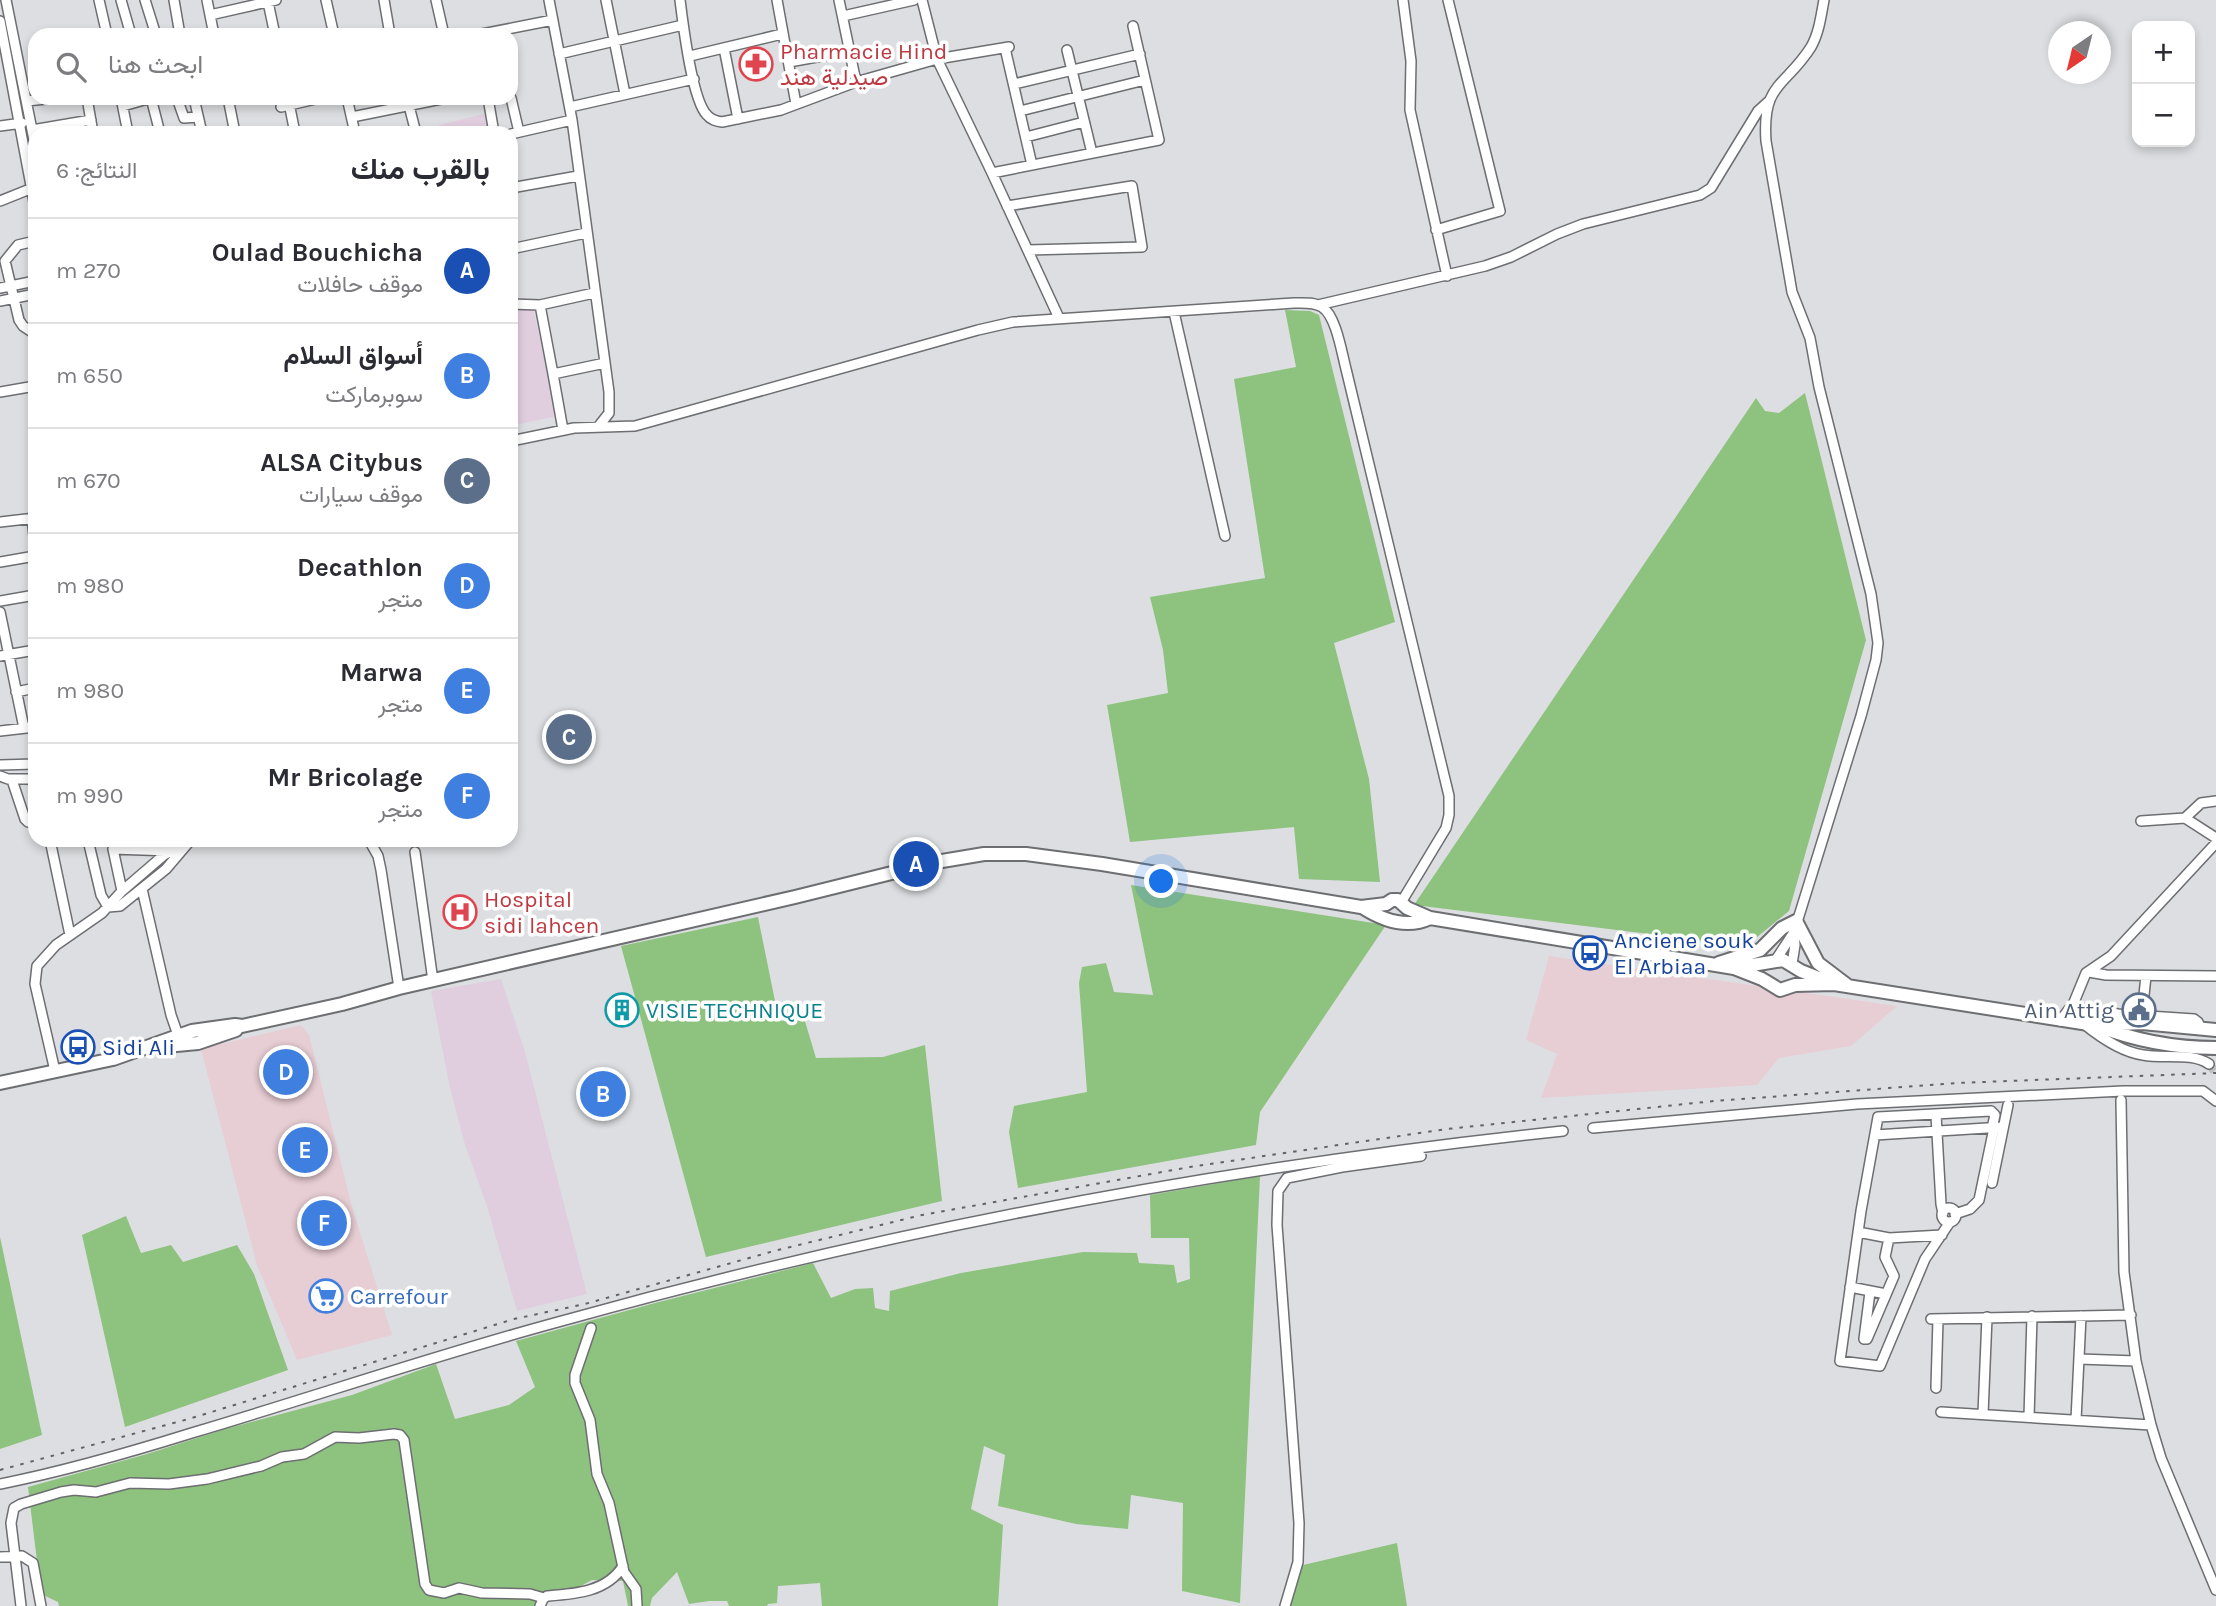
<!DOCTYPE html>
<html lang="ar">
<head>
<meta charset="utf-8">
<style>
  body { margin:0; font-family:Karla,Vazirmatn,sans-serif; background:#f7f7f7; color:#2b2b33; direction:rtl }
  .controls { position:absolute; right:21px; top:21px; display:grid; overflow:hidden; border-radius:14px; box-shadow:0 4px 10px #0003 }
  .controls button { width:63px; height:63px; display:grid; place-items:center; padding:0; border:0; border-bottom:2px solid #e1e1e2; background:#fff; color:#2b2b33; font:35px sans-serif }
  .compass { position:absolute; left:2048px; top:21px; width:63px; height:63px; border-radius:50%; background:#fff; box-shadow:0 4px 10px #0003; rotate:215deg }
  .you { position:absolute; left:1162px; top:882px; width:24px; height:24px; margin:-18px; border:5px solid #fff; border-radius:50%; background:#1a73e8; box-shadow:0 0 0 10px #1a73e833 }
  .badge { display:grid; place-items:center; width:46px; height:46px; border-radius:50%; background:#111827; color:#fff; font-size:23px; font-weight:700 }
  .pin { position:absolute; translate:-50% -50%; border:4px solid #fff; box-shadow:0 2px 7px #0006 }
  .list { margin:0; padding:0; list-style:none }
  h2 { display:flex; justify-content:space-between; align-items:center; height:91px; margin:0; padding:0 28px; font-size:30px }
  h2 small { font-size:23px; font-weight:400; color:#7c7c81 }
  .list li { display:grid; grid-template-columns:46px 1fr auto; gap:21px; align-items:center; box-sizing:border-box; height:105px; padding:0 28px; border-top:2px solid #e1e1e2 }
  .list b { display:block; font-size:26px; white-space:nowrap }
  .list p { margin:0; font-size:23px; white-space:nowrap; color:#7c7c81 }
  .list em { font-size:23px; font-style:normal; color:#7c7c81 }
  .icon { flex:none; width:38px; height:38px; fill:none; stroke:currentColor; stroke-width:2; stroke-linecap:round; stroke-linejoin:round }
  .map { position:relative; flex:none; width:2216px; height:1606px; overflow:hidden; direction:ltr }
  .search { position:absolute; background:#fff; box-shadow:0 4px 10px #0003; left:28px; top:28px; width:490px; height:77px; display:flex; align-items:center; gap:18px; box-sizing:border-box; padding:0 24px; border-radius:21px; color:#7c7c81; font-size:26px }
  .panel { position:absolute; background:#fff; box-shadow:0 4px 10px #0003; left:28px; top:126px; width:490px; height:721px; border-radius:21px; direction:rtl }
  .map>svg:first-child { display:block }
  .commercial { fill:#e7cdd4 }
  .education { fill:#e0cedf }
  .green { fill:#8ec27f }
  .lines { fill:none; stroke-linecap:round; stroke-linejoin:round }
  .minor-tunnel { stroke:#bebfc2; stroke-width:9; stroke-dasharray:9 4.5; stroke-linecap:butt }
  .minor-casing { stroke:#6d6e71; stroke-width:12 }
  .major-casing { stroke:#6d6e71; stroke-width:16 }
  .minor { stroke:#fff; stroke-width:9 }
  .major { stroke:#fff; stroke-width:12 }
  .rail { stroke:#626365; stroke-width:2; stroke-dasharray:3.5 7; stroke-linecap:butt }
  .labels { text-anchor:middle; stroke-width:7; stroke-linejoin:round; paint-order:stroke }
  .health-label { font-size:23px; fill:#be3a42; stroke:#fff; text-anchor:start }
  .transit-label { font-size:23px; fill:#164399; stroke:#fff; text-anchor:start }
  .culture-label { font-size:23px; fill:#0d838f; stroke:#fff; text-anchor:start }
  .service-label { font-size:23px; fill:#4e5e75; stroke:#fff; text-anchor:end }
  .shop-label { font-size:23px; fill:#366cbe; stroke:#fff; text-anchor:start }
</style>
</head>
<body>
<div class="map">
<svg width="2216" height="1606" viewBox="0 0 2216 1606">
  <rect width="100%" height="100%" fill="#dddee1"/>
  <path class="commercial" d="M 1549,956 L 1897,1006 L 1851,1046 L 1779,1058 L 1757,1085 L 1541,1098 L 1557,1054 L 1526,1040 Z
    M 301,1025 L 309,1035 L 352,1207 L 392,1335 L 297,1360 L 257,1265 L 201,1049 Z"/>
  <path class="education" d="M 487,113 L 491,133 L 440,133 L 439,125 Z
    M 533,308 L 557,416 L 511,426 L 511,311 Z
    M 501,979 L 525,1052 L 587,1294 L 517,1311 L 487,1206 L 465,1145 L 450,1088 L 431,991 Z"/>
  <path class="green" d="M 1285,310 L 1310,311 L 1319,315 L 1395,622 L 1334,643 L 1369,779 L 1380,882 L 1299,879 L 1294,827 L 1130,842 L 1107,705 L 1168,693 L 1163,650 L 1150,597 L 1265,578 L 1234,379 L 1296,367 Z
    M 1805,393 L 1866,640 L 1789,911 L 1746,946 L 1414,905 L 1756,398 L 1765,411 L 1779,413 Z
    M 1131,885 L 1386,925 L 1260,1112 L 1256,1145 L 1018,1188 L 1009,1132 L 1014,1106 L 1087,1092 L 1079,983 L 1082,967 L 1106,963 L 1114,992 L 1153,995 Z
    M 758,917 L 779,1021 L 804,1018 L 816,1058 L 883,1057 L 925,1045 L 942,1201 L 706,1257 L 621,946 Z
    M 1260,1176 L 1240,1603 L 1182,1591 L 1183,1503 L 1131,1495 L 1128,1529 L 1076,1524 L 998,1506 L 1005,1455 L 984,1446 L 971,1509 L 1003,1525 L 998,1606 L 822,1606 L 820,1583 L 778,1586 L 777,1603 L 768,1604 L 767,1606 L 729,1606 L 727,1601 L 709,1601 L 689,1604 L 677,1572 L 652,1598 L 650,1606 L 628,1606 L 623,1581 L 592,1580 L 577,1588 L 537,1593 L 539,1606 L 59,1606 L 58,1602 L 41,1594 L 28,1487 L 147,1454 L 225,1429 L 352,1395 L 436,1364 L 455,1419 L 509,1405 L 535,1387 L 516,1341 L 655,1303 L 813,1263 L 831,1298 L 855,1289 L 873,1288 L 875,1308 L 889,1311 L 890,1291 L 961,1273 L 1083,1252 L 1137,1253 L 1139,1263 L 1174,1265 L 1177,1283 L 1190,1279 L 1189,1238 L 1151,1238 L 1150,1195 Z
    M 126,1216 L 141,1253 L 171,1245 L 183,1262 L 237,1245 L 254,1274 L 288,1370 L 125,1427 L 82,1235 Z
    M 0,1237 L 42,1435 L 0,1449 Z
    M 1397,1543 L 1407,1606 L 1288,1606 L 1299,1566 Z"/>
  <g class="lines">
    <path class="minor-tunnel" d="M 2209,1064 L 2216,1073"/>
    <defs>
      <path id="minor" d="M 6,0 L 35,145
        M 99,0 L 107,35
        M 121,0 L 131,35
        M 145,0 L 156,35
        M 174,0 L 180,35
        M 207,0 L 214,35
        M 326,0 L 334,35
        M 384,0 L 390,35
        M 436,0 L 444,35
        M 549,0 L 572,120 L 609,392 L 609,413 L 598,427
        M 606,0 L 625,94
        M 680,0 C 683,24 692,100 707,115 C 711,120 716,121 722,122 L 781,110 L 856,82 L 937,59 L 1009,47
        M 777,0 L 796,104
        M 839,0 L 856,82
        M 922,0 L 937,59 L 992,173 L 1159,140 L 1133,26
        M 1403,0 L 1411,61 L 1410,110 L 1447,276
        M 268,2 L 275,35
        M 210,15 L 276,0
        M 843,16 L 914,0
        M 0,21 L 35,207
        M 477,35 L 553,20
        M 724,48 L 738,119
        M 1005,48 L 1032,165
        M 1067,50 L 1092,153
        M 559,54 L 683,25
        M 690,56 L 782,34
        M 789,62 L 850,51
        M 1014,84 L 1140,54
        M 87,98 L 93,133
        M 121,98 L 128,133
        M 151,98 L 160,133
        M 177,98 L 184,118 L 198,117
        M 194,98 L 202,133
        M 228,98 L 235,133
        M 288,98 L 295,133
        M 347,98 L 355,133
        M 407,98 L 416,133
        M 488,98 L 494,133
        M 511,98 L 519,132
        M 27,101 L 55,98
        M 123,106 L 151,98
        M 281,107 L 320,98
        M 570,107 L 694,79
        M 1020,111 L 1145,80
        M 352,117 L 446,98
        M 0,126 L 22,123
        M 32,130 L 91,120
        M 511,134 L 572,120
        M 1026,137 L 1084,122
        M 992,173 L 1059,318
        M 511,188 L 578,176
        M 0,201 L 35,187
        M 1007,206 L 1132,186 L 1142,247 L 1028,250
        M 1436,230 L 1500,211 L 1448,0
        M 35,241 L 18,245 L 5,261 L 19,320 L 23,326 L 35,334
        M 511,249 L 586,233
        M 0,288 L 35,281
        M 0,301 L 35,294
        M 511,304 L 540,305 L 594,293
        M 540,305 L 553,374 L 605,363
        M 1318,305 L 1485,266 L 1511,257 L 1557,234 L 1583,224 L 1700,195 L 1711,188 L 1758,111 L 1769,101
        M 1174,312 L 1225,536
        M 553,374 L 563,430
        M 0,392 L 35,386
        M 511,441 L 574,428 L 635,426 L 978,330 L 1013,322 L 1294,303 C 1303,303 1314,302 1322,307 C 1336,315 1342,354 1346,369 L 1449,796 L 1449,815 L 1446,828 L 1402,901
        M 32,518 L 35,545
        M 0,522 L 35,518
        M 0,562 L 35,556
        M 0,601 L 35,595
        M 0,612 L 24,728
        M 0,656 L 35,650
        M 16,692 L 35,688
        M 0,731 L 35,727
        M 0,765 L 35,764
        M 0,776 L 8,779 L 35,779
        M 12,780 L 25,819 L 28,822 L 35,822
        M 2185,818 L 2201,803 L 2216,801
        M 2141,821 L 2185,818 L 2216,838
        M 50,840 L 70,935
        M 88,840 L 101,895 L 108,907 L 120,906 L 166,869 L 189,842
        M 369,840 L 378,856 L 381,870 L 399,988
        M 415,852 L 433,981
        M 142,889 L 171,1015 L 178,1035
        M 122,891 L 113,849 L 171,851
        M 1775,961 L 1794,932
        M 1792,964 L 1795,945 L 1794,932 L 1861,716 L 1876,660 L 1878,643 L 1871,594 L 1819,387 L 1810,338 L 1792,292 L 1766,141 C 1762,82 1785,88 1811,47 C 1819,33 1821,16 1824,0
        M 2089,972 L 2106,975 L 2216,976
        M 2072,1007 L 2086,973 L 2111,956 L 2216,843
        M 2142,1014 L 2146,976
        M 2060,1021 L 2069,1009 L 2074,1007 L 2118,1014 L 2194,1019 L 2198,1022 L 2201,1029
        M 2084,1024 C 2100,1037 2122,1052 2143,1055 C 2163,1059 2192,1052 2209,1064
        M 55,1071 L 35,984 L 37,966 L 56,945 L 102,913 L 122,891 L 164,855 L 192,840
        M 2121,1100 L 2124,1272 L 2136,1361 L 2151,1425 L 2161,1458 L 2216,1590
        M 1936,1115 L 1941,1204 L 1943,1213
        M 1593,1128 L 1857,1104 L 2123,1091 L 2203,1091 L 2216,1101
        M 1875,1135 L 2003,1127
        M 1992,1183 L 2008,1105
        M1942 1215a7 7 0 1 1 14 0a7 7 0 1 1-14 0Z
        M 1955,1214 L 1970,1209 L 1979,1200 L 1994,1128
        M 1950,1222 L 1925,1259 L 1880,1366 L 1840,1361 L 1861,1211 L 1878,1117 L 1991,1111 L 1995,1115 L 1992,1128
        M 1858,1232 L 1889,1238 L 1942,1235
        M 1850,1287 L 1886,1294
        M 1870,1292 L 1864,1339 L 1867,1339 L 1894,1276 L 1885,1257 L 1889,1238
        M 1931,1319 L 2131,1315
        M 591,1328 L 575,1375 L 575,1383 L 590,1420 L 597,1474 L 609,1503 L 624,1572 L 636,1589 L 637,1606
        M 2079,1359 L 2136,1361
        M 1936,1388 L 1938,1319
        M 1941,1412 L 2151,1425
        M 1983,1414 L 1987,1317
        M 2029,1417 L 2032,1316
        M 2076,1420 L 2081,1316
        M 0,1484 C 66,1471 131,1452 195,1432 C 316,1396 436,1355 558,1322 C 887,1230 1223,1167 1563,1131
        M 0,1557 L 22,1556 L 33,1563 L 41,1606
        M 21,1606 L 11,1523 L 14,1508 L 21,1504 L 61,1492 L 74,1490 L 96,1492 L 130,1483 L 169,1484 L 207,1479 L 261,1466 L 282,1457 L 304,1454 L 335,1437 L 359,1438 L 394,1434 L 400,1435 L 404,1440 L 425,1584 L 429,1590 L 444,1593 L 459,1588 L 482,1593 L 530,1594 L 544,1598
        M 540,1606 L 543,1599 L 547,1596 C 575,1594 607,1592 623,1566
        M 1285,1606 L 1298,1562 L 1299,1523 L 1277,1225 L 1278,1191 L 1287,1178 L 1342,1167 L 1421,1156"/>
      <path id="major" d="M 1362,907 C 1382,920 1407,929 1430,918
        M 1719,963 L 1760,950 L 1782,928 L 1796,921 L 1818,963 L 1847,985
        M 1734,968 L 1783,960 L 1801,971 L 1831,983
        M 2099,1025 L 2142,1023 L 2216,1030
        M 155,1047 L 198,1043 L 236,1030
        M 0,1083 L 113,1059 L 192,1031 L 235,1025 L 242,1026 L 342,1004 L 399,988 L 795,897 L 936,862 L 984,854 L 1026,854 L 1102,864 L 1361,907 L 1386,904 L 1392,900 L 1398,900 L 1407,908 L 1430,918 L 1734,968 L 1762,979 L 1780,990 L 1795,985 L 1834,984 L 2095,1025 C 2133,1040 2175,1048 2216,1048"/>
    </defs>
    <use href="#minor" class="minor-casing"/>
    <use href="#major" class="major-casing"/>
    <use href="#minor" class="minor"/>
    <use href="#major" class="major"/>
    <path class="rail" d="M 0,1470 L 192,1418 L 514,1319 L 585,1304 L 774,1251 L 922,1215 L 1190,1167 L 1447,1129 L 1714,1101 L 1957,1083 L 2216,1073"/>
  </g>
  <defs>
    <symbol id="pharmacy-ring" viewBox="-11 -11 22 22"><circle r="9.5" fill="#fff" stroke="#e0444e" stroke-width="1.5"/><path d="M-2-6h4v4h4v4h-4v4h-4v-4h-4v-4h4Z" fill="#e0444e"/></symbol>
    <symbol id="hospital-ring" viewBox="-11 -11 22 22"><circle r="9.5" fill="#fff" stroke="#e0444e" stroke-width="1.5"/><path d="M-5-5h3v3.5h4V-5h3V5h-3V1.5h-4V5h-3Z" fill="#e0444e"/></symbol>
    <symbol id="bus-ring" viewBox="-11 -11 22 22"><circle r="9.5" fill="#fff" stroke="#1a4fb4" stroke-width="1.5"/><path d="M-5-6H5V4H4V6H2V4H-2V6H-4V4H-5ZM-3.5-4V0h7V-4ZM-3.5 1.2v1.5H-2V1.2ZM2 1.2v1.5H3.5V1.2Z" fill="#1a4fb4"/></symbol>
    <symbol id="building-ring" viewBox="-11 -11 22 22"><circle r="9.5" fill="#fff" stroke="#0f9aa8" stroke-width="1.5"/><path d="M-4-6H4V6H1V3H-1V6H-4ZM-2.5-4.3h1.7v1.8h-1.7ZM.8-4.3h1.7v1.8H.8ZM-2.5-1h1.7V.8h-1.7ZM.8-1h1.7V.8H.8Z" fill="#0f9aa8"/></symbol>
    <symbol id="civic-ring" viewBox="-11 -11 22 22"><circle r="9.5" fill="#fff" stroke="#5c6f8a" stroke-width="1.5"/><path d="M-.6-6.5H3V-4.5H.6V-3L4-1V1h2V6H-6V1h2V-1L-.6-3ZM-1.2 2.5V6h2.4V2.5Z" fill="#5c6f8a"/></symbol>
    <symbol id="supermarket-ring" viewBox="-11 -11 22 22"><circle r="9.5" fill="#fff" stroke="#3f7fe0" stroke-width="1.5"/><path d="M-6-5.5h2.5l.6 2H6L4.5 2H-2.5L-4.4-4H-6ZM-1.5 3.2a1.3 1.3 0 1 0 .1 0ZM3 3.2a1.3 1.3 0 1 0 .1 0Z" fill="#3f7fe0"/></symbol>
  </defs>
  <g fill-rule="evenodd">
    <use href="#pharmacy-ring" x="737" y="45" width="38" height="38"/>
    <use href="#hospital-ring" x="441" y="893" width="38" height="38"/>
    <use href="#bus-ring" x="1571" y="934" width="38" height="38"/>
    <use href="#building-ring" x="603" y="991" width="38" height="38"/>
    <use href="#civic-ring" x="2120" y="991" width="38" height="38"/>
    <use href="#bus-ring" x="59" y="1028" width="38" height="38"/>
    <use href="#supermarket-ring" x="307" y="1277" width="38" height="38"/>
  </g>
  <g class="labels">
    <g class="health-label">
      <text x="780" y="59">Pharmacie Hind<tspan x="780" dy="26">صيدلية هند</tspan></text>
      <text x="484" y="907">Hospital<tspan x="484" dy="26">sidi lahcen</tspan></text>
    </g>
    <g class="transit-label">
      <text x="1614" y="948">Anciene souk<tspan x="1614" dy="26">El Arbiaa</tspan></text>
      <text x="102" y="1055">Sidi Ali</text>
    </g>
    <g class="culture-label">
      <text x="646" y="1018">VISIE TECHNIQUE</text>
    </g>
    <g class="service-label">
      <text x="2114" y="1018">Ain Attig</text>
    </g>
    <g class="shop-label">
      <text x="350" y="1304">Carrefour</text>
    </g>
  </g>
</svg>
<div class="controls">
<button>+</button>
<button>−</button>
</div>
<svg class="compass" viewBox="-18 -18 36 36"><path d="M0-13l5 13h-10z" fill="#e53935"/><path d="M0 13l5-13h-10z" fill="#7c7c81"/></svg>
<div class="you"></div>
<div class="pin badge" style="left:916px;top:864px;background:#1a4fb4">A</div>
<div class="pin badge" style="left:603px;top:1094px;background:#3f7fe0">B</div>
<div class="pin badge" style="left:569px;top:737px;background:#5c6f8a">C</div>
<div class="pin badge" style="left:286px;top:1072px;background:#3f7fe0">D</div>
<div class="pin badge" style="left:305px;top:1150px;background:#3f7fe0">E</div>
<div class="pin badge" style="left:324px;top:1223px;background:#3f7fe0">F</div>
<div class="search"><svg class="icon" aria-label="search" viewBox="0 0 24 24"><circle cx="10" cy="10" r="6"/><path d="M15 15l6 6"/></svg>ابحث هنا</div>
<section class="panel">
<h2>بالقرب منك<small>النتائج: 6</small></h2>
<ul class="list">
<li><span class="badge" style="background:#1a4fb4">A</span><div><b>Oulad Bouchicha</b><p>موقف حافلات</p></div><em>270 m</em></li>
<li><span class="badge" style="background:#3f7fe0">B</span><div><b>أسواق السلام</b><p>سوبرماركت</p></div><em>650 m</em></li>
<li><span class="badge" style="background:#5c6f8a">C</span><div><b>ALSA Citybus</b><p>موقف سيارات</p></div><em>670 m</em></li>
<li><span class="badge" style="background:#3f7fe0">D</span><div><b>Decathlon</b><p>متجر</p></div><em>980 m</em></li>
<li><span class="badge" style="background:#3f7fe0">E</span><div><b>Marwa</b><p>متجر</p></div><em>980 m</em></li>
<li><span class="badge" style="background:#3f7fe0">F</span><div><b>Mr Bricolage</b><p>متجر</p></div><em>990 m</em></li>
</ul>
</section>
</div>
</body>
</html>
